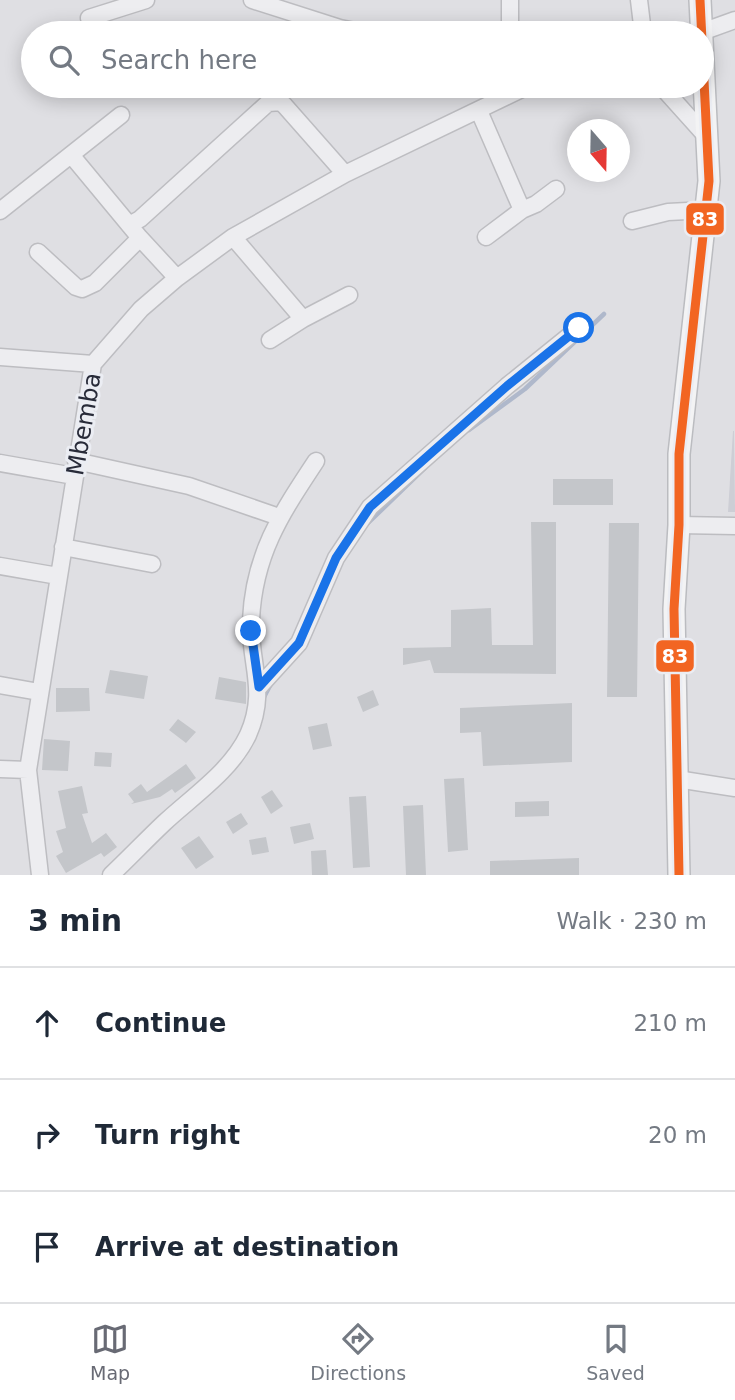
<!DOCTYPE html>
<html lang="en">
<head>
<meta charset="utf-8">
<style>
  body { margin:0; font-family:"DejaVu Sans",sans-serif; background:#f2f2f3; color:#1f2937 }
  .compass { position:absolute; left:567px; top:119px; width:63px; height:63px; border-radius:50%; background:#fff; box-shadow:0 4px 18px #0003; rotate:160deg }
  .stop { position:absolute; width:21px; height:21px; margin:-16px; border:5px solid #1a73e8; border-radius:50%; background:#fff }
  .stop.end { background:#1a73e8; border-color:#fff; box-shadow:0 2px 7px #0008 }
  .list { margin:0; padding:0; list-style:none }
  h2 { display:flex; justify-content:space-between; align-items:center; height:91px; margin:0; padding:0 28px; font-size:30px }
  h2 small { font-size:23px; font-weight:400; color:#747a83 }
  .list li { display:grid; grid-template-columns:46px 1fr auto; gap:21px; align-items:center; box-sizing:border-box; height:112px; padding:0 28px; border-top:2px solid #e0e1e3 }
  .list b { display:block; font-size:26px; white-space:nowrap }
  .list em { font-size:23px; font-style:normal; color:#747a83 }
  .icon { flex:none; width:38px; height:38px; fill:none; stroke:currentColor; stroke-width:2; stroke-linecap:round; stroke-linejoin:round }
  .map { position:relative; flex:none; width:735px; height:875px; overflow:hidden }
  .search { position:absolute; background:#fff; box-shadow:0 4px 18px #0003; left:21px; right:21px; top:21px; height:77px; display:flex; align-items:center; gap:18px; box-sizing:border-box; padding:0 24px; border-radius:38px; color:#747a83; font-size:26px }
  .sheet { height:427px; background:#fff }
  nav { display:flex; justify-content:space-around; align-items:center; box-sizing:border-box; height:98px; border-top:2px solid #e0e1e3; background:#fff; font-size:19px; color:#747a83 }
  nav a { display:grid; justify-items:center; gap:4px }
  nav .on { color:#686a74 }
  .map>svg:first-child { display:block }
  .built { fill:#cdced5 }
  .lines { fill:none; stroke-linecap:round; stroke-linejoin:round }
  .stream { stroke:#afb8cb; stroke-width:4.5 }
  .building { fill:#c4c6ca }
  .minor-casing { stroke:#bdbdc1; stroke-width:19 }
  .major-casing { stroke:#bbbcc0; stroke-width:24 }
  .minor { stroke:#ededf0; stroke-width:16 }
  .major { stroke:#f3f3f4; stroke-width:21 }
  .bus-1-casing { stroke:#ebedf3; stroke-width:14 }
  .bus-1 { stroke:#f26522; stroke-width:9 }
  .route { stroke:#1a73e8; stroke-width:9 }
  .labels { text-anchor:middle; stroke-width:6; stroke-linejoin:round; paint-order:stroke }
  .street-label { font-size:24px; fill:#282b39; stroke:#ebedf3 }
  .line-badge { stroke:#ebedf3; stroke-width:2.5 }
  .badge-label { font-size:19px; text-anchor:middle; font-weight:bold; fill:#fff }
</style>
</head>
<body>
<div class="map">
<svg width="735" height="875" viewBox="0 0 735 875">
  <rect width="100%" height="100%" fill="#dfdfe3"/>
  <path class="built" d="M 734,431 L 735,512 L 728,512 L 733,431 Z"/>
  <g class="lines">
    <path class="stream" d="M 469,430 L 525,389 L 604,314
      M 366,525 L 425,468
      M 263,699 L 272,682"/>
  </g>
  <path class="building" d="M 553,479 L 613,479 L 613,505 L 553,505 Z
    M 531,522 L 556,522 L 556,674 L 434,673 L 430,660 L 403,665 L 403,648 L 451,647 L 451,610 L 491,608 L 492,645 L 533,645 Z
    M 609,523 L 639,523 L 637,697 L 607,697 Z
    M 110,670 L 148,676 L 144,699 L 105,693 Z
    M 219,677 L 246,682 L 246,704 L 215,699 Z
    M 56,688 L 89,688 L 90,711 L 56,712 Z
    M 373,690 L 379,705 L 363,712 L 357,697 Z
    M 572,703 L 572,762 L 483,766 L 481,732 L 460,733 L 460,708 Z
    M 178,719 L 196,732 L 186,743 L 169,730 Z
    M 327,723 L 332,746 L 313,750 L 308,727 Z
    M 44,739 L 70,741 L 68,771 L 42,770 Z
    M 95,752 L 112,753 L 111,767 L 94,766 Z
    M 186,764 L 196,778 L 175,793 L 172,789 L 160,797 L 131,804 L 134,802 L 128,794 L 141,784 L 147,792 Z
    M 464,778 L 468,850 L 448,852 L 444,779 Z
    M 82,786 L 88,813 L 82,814 L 92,843 L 106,833 L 117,847 L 104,857 L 101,853 L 66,873 L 56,856 L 63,852 L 56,831 L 66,828 L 58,791 Z
    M 272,790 L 283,806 L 271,814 L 261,797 Z
    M 366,796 L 370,867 L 353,868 L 349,797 Z
    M 549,801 L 549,816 L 515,817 L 515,802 Z
    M 423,805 L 426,875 L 406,875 L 403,806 Z
    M 241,813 L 248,824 L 233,834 L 226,822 Z
    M 310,823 L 314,839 L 294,844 L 290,827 Z
    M 199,836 L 214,857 L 196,869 L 181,848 Z
    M 266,837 L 269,852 L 252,855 L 249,840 Z
    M 326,850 L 328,875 L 312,875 L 311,851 Z
    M 579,858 L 579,875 L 490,875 L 490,861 Z"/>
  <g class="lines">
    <defs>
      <path id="minor" d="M 252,0 L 340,28 L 365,33
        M 639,0 L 643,33
        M 89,18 L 146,0
        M 510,33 L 510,0
        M 699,33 L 735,20
        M 661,86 L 705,135
        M 479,111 L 522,210
        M 72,156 L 140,238 L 177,278
        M 0,211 L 121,115
        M 632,221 L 668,212 L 707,210
        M 129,225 L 140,219 L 268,103 L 281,102 L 285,106 L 345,174
        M 233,237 L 303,319
        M 486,237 L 522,210 L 536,204 L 556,189
        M 38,252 L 76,287 L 82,289 L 95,283 L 140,238
        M 270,340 L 303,319 L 349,295
        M 0,357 L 93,364
        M 76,461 L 189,486 L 279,517
        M 0,463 L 74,476
        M 679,525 L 735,526
        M 63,547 L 152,564
        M 0,566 L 58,576
        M 0,685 L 39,692
        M 259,687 L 299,643 L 336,558 L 370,507 L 507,386 L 579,328
        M 0,769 L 28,770
        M 677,779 L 735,788
        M 40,875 L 28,770 L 93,364 L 141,309 L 177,278 L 233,237 L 345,174 L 528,86
        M 111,875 C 129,858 146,840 164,823 C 193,796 231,771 248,735 C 268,690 249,664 251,620 C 254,554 281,514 316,461"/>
      <path id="major" d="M 679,875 L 674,609 L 679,525 L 679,454 L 709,181 L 700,0"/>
    </defs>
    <use href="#minor" class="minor-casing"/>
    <use href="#major" class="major-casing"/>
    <use href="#minor" class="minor"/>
    <use href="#major" class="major"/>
    <defs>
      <path id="bus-1" d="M 679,875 L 674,609 L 679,525 L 679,454 L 709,181 L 700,0"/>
    </defs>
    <use href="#bus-1" class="bus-1-casing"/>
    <use href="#bus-1" class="bus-1"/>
  </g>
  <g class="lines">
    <path class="route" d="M 251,631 L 259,687 L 299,643 L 336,558 L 370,507 L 507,386 L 579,328"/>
  </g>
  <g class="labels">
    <g class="street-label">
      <text transform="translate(84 424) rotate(-80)" y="8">Mbemba</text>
    </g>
  </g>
  <g class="line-badge">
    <rect x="685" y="202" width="40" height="34" rx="7" fill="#f26522"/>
    <rect x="655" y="639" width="40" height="34" rx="7" fill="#f26522"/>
  </g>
  <g class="badge-label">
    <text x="705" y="226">83</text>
    <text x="675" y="663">83</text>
  </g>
</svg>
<svg class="compass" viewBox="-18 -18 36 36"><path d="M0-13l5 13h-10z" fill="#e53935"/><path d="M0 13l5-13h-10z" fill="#747a83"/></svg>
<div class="stop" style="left:579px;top:328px"></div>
<div class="stop end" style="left:251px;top:631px"></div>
<div class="search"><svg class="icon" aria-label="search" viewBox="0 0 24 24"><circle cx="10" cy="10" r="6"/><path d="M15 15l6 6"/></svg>Search here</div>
</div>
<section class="sheet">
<h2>3 min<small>Walk · 230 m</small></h2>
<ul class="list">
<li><svg class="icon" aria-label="ahead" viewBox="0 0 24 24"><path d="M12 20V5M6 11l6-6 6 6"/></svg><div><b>Continue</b></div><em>210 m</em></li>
<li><svg class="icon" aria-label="right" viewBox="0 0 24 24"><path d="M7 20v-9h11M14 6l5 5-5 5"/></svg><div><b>Turn right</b></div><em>20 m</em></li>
<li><svg class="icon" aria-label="arrive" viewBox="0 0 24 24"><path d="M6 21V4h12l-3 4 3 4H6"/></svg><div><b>Arrive at destination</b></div></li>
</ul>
</section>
<nav>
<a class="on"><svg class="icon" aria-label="map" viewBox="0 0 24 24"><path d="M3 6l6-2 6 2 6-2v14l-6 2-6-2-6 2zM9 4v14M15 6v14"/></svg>Map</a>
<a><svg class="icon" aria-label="directions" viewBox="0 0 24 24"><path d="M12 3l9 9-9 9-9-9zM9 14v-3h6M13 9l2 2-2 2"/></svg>Directions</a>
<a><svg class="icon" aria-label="saved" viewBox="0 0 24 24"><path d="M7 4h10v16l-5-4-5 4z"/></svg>Saved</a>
</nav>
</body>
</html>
